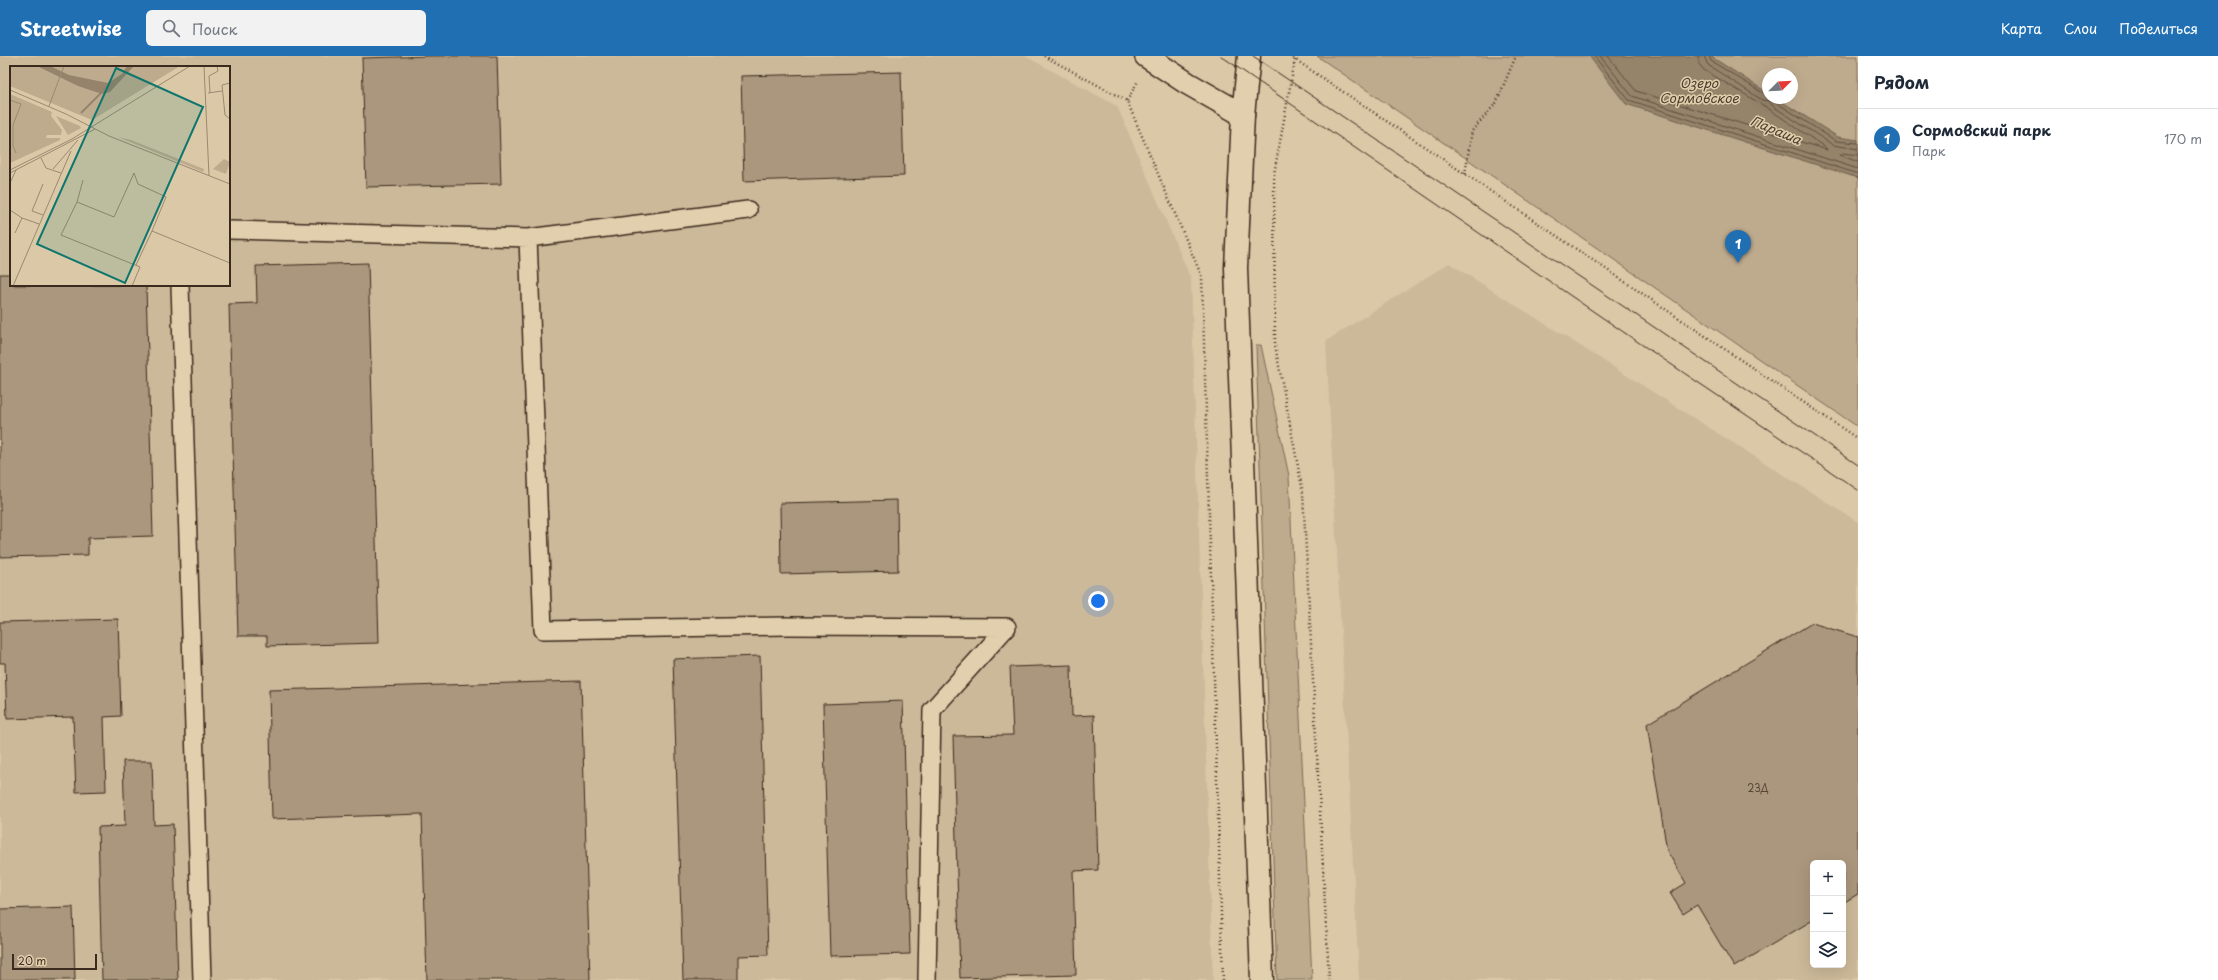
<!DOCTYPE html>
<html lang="ru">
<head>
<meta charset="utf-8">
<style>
  body { margin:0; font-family:"Playpen Sans",sans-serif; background:#f2f2f3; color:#1f2937 }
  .controls { position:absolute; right:12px; bottom:12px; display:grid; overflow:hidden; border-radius:6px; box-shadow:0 4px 16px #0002 }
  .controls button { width:36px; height:36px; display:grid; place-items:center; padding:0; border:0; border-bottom:1px solid #e0e1e3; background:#fff; color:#1f2937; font:20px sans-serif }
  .compass { position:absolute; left:1762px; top:12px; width:36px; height:36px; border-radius:50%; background:#fff; box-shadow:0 4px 16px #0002; rotate:66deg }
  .scale { position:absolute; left:12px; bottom:10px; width:85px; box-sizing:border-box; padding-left:4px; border:2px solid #3b2a1e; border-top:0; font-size:11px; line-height:14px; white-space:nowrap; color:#3b2a1e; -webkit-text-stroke:3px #e2cfad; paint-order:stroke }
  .you { position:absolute; left:1098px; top:545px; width:14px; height:14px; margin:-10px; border:3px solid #fff; border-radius:50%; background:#1a73e8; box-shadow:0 0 0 6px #1a73e833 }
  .badge { display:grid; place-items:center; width:26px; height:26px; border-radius:50%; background:#1f6fb2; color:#fff; font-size:13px; font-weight:700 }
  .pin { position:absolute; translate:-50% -33px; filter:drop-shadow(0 1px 2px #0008) }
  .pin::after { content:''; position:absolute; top:21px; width:14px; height:12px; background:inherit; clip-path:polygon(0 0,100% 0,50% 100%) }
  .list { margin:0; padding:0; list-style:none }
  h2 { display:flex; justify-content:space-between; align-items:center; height:52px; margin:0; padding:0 16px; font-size:17px }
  h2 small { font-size:13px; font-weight:400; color:#747a83 }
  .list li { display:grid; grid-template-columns:26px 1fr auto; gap:12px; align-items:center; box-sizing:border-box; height:60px; padding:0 16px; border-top:1px solid #e0e1e3 }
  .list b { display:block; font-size:15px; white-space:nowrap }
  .list p { margin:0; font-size:13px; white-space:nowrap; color:#747a83 }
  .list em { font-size:13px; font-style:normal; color:#747a83 }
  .icon { flex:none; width:22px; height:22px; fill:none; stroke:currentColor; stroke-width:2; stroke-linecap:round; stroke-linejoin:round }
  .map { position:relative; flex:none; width:1858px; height:924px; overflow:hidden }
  header { display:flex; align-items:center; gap:24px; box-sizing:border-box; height:56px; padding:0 20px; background:#1f6fb2; color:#fff }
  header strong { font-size:19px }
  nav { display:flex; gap:22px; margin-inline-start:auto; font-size:14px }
  .search { width:280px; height:36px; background:#f2f2f3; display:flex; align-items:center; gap:10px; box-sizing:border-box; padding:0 14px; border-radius:6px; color:#747a83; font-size:15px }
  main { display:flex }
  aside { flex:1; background:#fff }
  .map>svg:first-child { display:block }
  .built { fill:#ccb99a; fill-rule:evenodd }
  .green { fill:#beab8e; stroke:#7c6a56; fill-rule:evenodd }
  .water { fill:#95836b; stroke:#715f4c }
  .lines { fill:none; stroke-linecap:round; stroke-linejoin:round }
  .shore { stroke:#5f4e3d; stroke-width:1 }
  .building { fill:#aa977d; stroke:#3b2a1e }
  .service-casing { stroke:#3b2a1e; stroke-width:20 }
  .tertiary-casing { stroke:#3b2a1e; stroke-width:25 }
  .secondary-casing { stroke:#3b2a1e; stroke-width:25 }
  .path { stroke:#3b2a1e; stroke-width:2.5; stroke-dasharray:1 3; stroke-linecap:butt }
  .service { stroke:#e2cfad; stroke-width:17 }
  .tertiary { stroke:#e2cfad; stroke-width:22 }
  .secondary { stroke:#e2cfad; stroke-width:22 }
  .tram { stroke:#3b2a1e; stroke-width:1 }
  .labels { text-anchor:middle; stroke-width:3; stroke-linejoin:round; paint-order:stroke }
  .number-label { font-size:10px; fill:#574536 }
  .water-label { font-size:13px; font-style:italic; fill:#4d3c2d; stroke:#e2cfad }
  .inset-river { fill:none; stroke:#95836b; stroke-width:2 }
  .inset-road { fill:none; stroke:#9b8970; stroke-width:1 }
  .view { fill:#0f766e; fill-opacity:0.15; stroke:#0f766e; stroke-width:2 }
  .inset-edge { fill:none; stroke:#3b2a1e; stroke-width:2 }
</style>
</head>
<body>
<header>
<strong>Streetwise</strong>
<div class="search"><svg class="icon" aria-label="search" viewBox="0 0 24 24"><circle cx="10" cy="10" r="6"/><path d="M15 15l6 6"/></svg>Поиск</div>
<nav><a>Карта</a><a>Слои</a><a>Поделиться</a></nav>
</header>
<main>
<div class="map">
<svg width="1858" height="924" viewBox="0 0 1858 924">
  <rect width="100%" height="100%" fill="#dbc8a7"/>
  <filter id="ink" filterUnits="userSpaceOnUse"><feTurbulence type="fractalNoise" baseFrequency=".025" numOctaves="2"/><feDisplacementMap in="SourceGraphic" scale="8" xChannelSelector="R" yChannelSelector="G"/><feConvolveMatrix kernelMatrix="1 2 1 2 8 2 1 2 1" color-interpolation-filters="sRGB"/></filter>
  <g filter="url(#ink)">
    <path class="built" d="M 0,0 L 1025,0 L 1117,50 L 1191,223 L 1213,924 L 0,924 ZM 11,11 L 229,11 L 229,229 L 11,229 Z
      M 1449,207 L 1858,466 L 1858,920 L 1851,924 L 1359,924 L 1326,285 ZM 1813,807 L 1843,807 L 1843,909 L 1813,909 Z"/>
    <path class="green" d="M 1317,0 L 1858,0 L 1858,371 ZM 1768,18 L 1792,18 L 1792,42 L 1768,42 Z
      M 1256,289 L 1261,289 L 1289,420 L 1312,924 L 1277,924 Z"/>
    <path class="water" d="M 1589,0 L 1710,0 L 1768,37 L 1768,42 L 1776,42 L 1838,81 L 1858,84 L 1858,122 L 1626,48 Z"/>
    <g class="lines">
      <path class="shore" d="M 1594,0 L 1629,44 L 1858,118
        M 1600,0 L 1632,40 L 1858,113
        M 1608,0 L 1636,35 L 1827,94 L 1826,92 L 1766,51 L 1704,14 L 1699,8 L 1698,0
        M 1704,0 L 1708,9 L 1762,44 L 1769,45 L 1774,51 L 1833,89 L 1858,93
        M 1709,0 L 1711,5 L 1768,40
        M 1775,42 L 1777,47 L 1836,85 L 1858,87
        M 1858,99 L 1842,97 L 1840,99 L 1858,106"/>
    </g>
    <path class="building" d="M 432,0 L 497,0 L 501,128 L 366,131 L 362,2 Z
      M 901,16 L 904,120 L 744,125 L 741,20 Z
      M 368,207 L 379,587 L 267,590 L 267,580 L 238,580 L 229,248 L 257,247 L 256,210 Z
      M 0,218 L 11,218 L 11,229 L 146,229 L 153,480 L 88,482 L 88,499 L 0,501 Z
      M 897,444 L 898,515 L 781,518 L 780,447 Z
      M 118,563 L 121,660 L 104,661 L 106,735 L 76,736 L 73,661 L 7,663 L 5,607 L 0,607 L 0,566 Z
      M 1812,567 L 1858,581 L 1858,838 L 1843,847 L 1843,807 L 1813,807 L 1813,864 L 1734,911 L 1697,849 L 1683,858 L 1670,837 L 1686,827 L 1667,795 L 1647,668 Z
      M 760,600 L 768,899 L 738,900 L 738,924 L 683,924 L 673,603 Z
      M 1071,609 L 1072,660 L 1094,659 L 1098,814 L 1073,815 L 1076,919 L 960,922 L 953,680 L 1013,679 L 1010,611 Z
      M 581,625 L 590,924 L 427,924 L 422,758 L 272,763 L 269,634 Z
      M 903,645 L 910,898 L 830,900 L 823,648 Z
      M 123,705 L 152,705 L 154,769 L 173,768 L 178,924 L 102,924 L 98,771 L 125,770 Z
      M 73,851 L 75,924 L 0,924 L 0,853 Z"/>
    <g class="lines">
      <defs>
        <path id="service" d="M 229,174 L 528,182 L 748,154
          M 528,182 L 543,574 L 787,570 L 1007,571 L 932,654 L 927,924
          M 180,229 L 202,924"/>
        <path id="tertiary" d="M 1146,0 L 1187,27 L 1243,59"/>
        <path id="secondary" d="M 1249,0 L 1243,59 L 1236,212 L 1262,924"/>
      </defs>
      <use href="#service" class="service-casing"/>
      <use href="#tertiary" class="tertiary-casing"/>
      <use href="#secondary" class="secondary-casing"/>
      <path class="path" d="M 1044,0 L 1127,45 L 1202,221 L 1223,924
        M 1290,0 L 1858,383
        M 1295,4 L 1274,118 L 1275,289 L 1303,437 L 1329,924
        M 1127,45 L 1138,25
        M 1465,118 L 1472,75 L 1496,47 L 1516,0"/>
      <use href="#service" class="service"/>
      <use href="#tertiary" class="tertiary"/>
      <use href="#secondary" class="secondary"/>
      <path class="tram" d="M 1221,0 L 1638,286 L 1858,434
        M 1253,0 L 1858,409"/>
    </g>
  </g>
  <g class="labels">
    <g class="number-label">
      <text x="1758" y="736">23Д</text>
    </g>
    <g class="water-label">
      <text x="1699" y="32">Озеро<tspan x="1699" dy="15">Сормовское</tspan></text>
      <text transform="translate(1776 74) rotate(23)" y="5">Параша</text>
    </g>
  </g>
  <g transform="translate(10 10)">
    <rect width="220" height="220" fill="#dbc8a7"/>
    <path d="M 0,0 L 170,0 L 82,54 L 0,20 ZM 0,28 L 42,46 L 41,50 L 52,64 L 51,69 L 37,69 L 36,72 L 50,72 L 50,74 L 0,97 ZM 46,50 L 70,60 L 71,62 L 58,69 ZM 108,71 L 121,74 L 194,103 L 193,106 ZM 214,93 L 220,96 L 216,108 L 203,103 Z" fill="#beab8e"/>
    <path d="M 27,0 L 40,0 L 59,9 L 98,17 L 112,8 L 117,0 L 124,0 L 100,26 L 92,28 L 68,20 Z" fill="#95836b"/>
    <path class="inset-river" d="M 71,47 L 95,23"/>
    <path class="inset-road" d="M 194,0 L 199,110M 220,17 L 212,19 L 215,49 L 220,53M 0,24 L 56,48 L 99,70 L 220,118M 198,27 L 212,25M 200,27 L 199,10 L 208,5 L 207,0M 0,34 L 11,38 L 3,59 L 3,80 L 6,87M 39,40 L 54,0M 31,92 L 36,102 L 51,107M 43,103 L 68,74M 0,104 L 62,73 L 180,0M 0,107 L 85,63M 73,114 L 67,136 L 51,169 L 130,201 L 122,220M 0,117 L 6,104M 33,118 L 22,145 L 33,149M 67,136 L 104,151 L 124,107 L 128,118 L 156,131 L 142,165M 0,144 L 12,152M 5,167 L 12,152 L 29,158M 126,199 L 142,165 L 220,197M 3,220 L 61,85"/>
    <path class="view" d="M 106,2 L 193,41 L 115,217 L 27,178 Z"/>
    <rect width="220" height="220" class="inset-edge"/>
  </g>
</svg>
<div class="controls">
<button>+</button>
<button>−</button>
<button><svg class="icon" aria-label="layers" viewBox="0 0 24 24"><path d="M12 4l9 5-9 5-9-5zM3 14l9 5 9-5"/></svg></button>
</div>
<svg class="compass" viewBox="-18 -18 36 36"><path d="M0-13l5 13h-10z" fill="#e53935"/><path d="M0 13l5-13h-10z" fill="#747a83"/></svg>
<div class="scale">20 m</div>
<div class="you"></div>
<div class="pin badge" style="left:1738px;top:207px">1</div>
</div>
<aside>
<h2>Рядом<small></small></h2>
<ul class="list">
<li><span class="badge">1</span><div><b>Сормовский парк</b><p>Парк</p></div><em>170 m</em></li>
</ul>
</aside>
</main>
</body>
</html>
